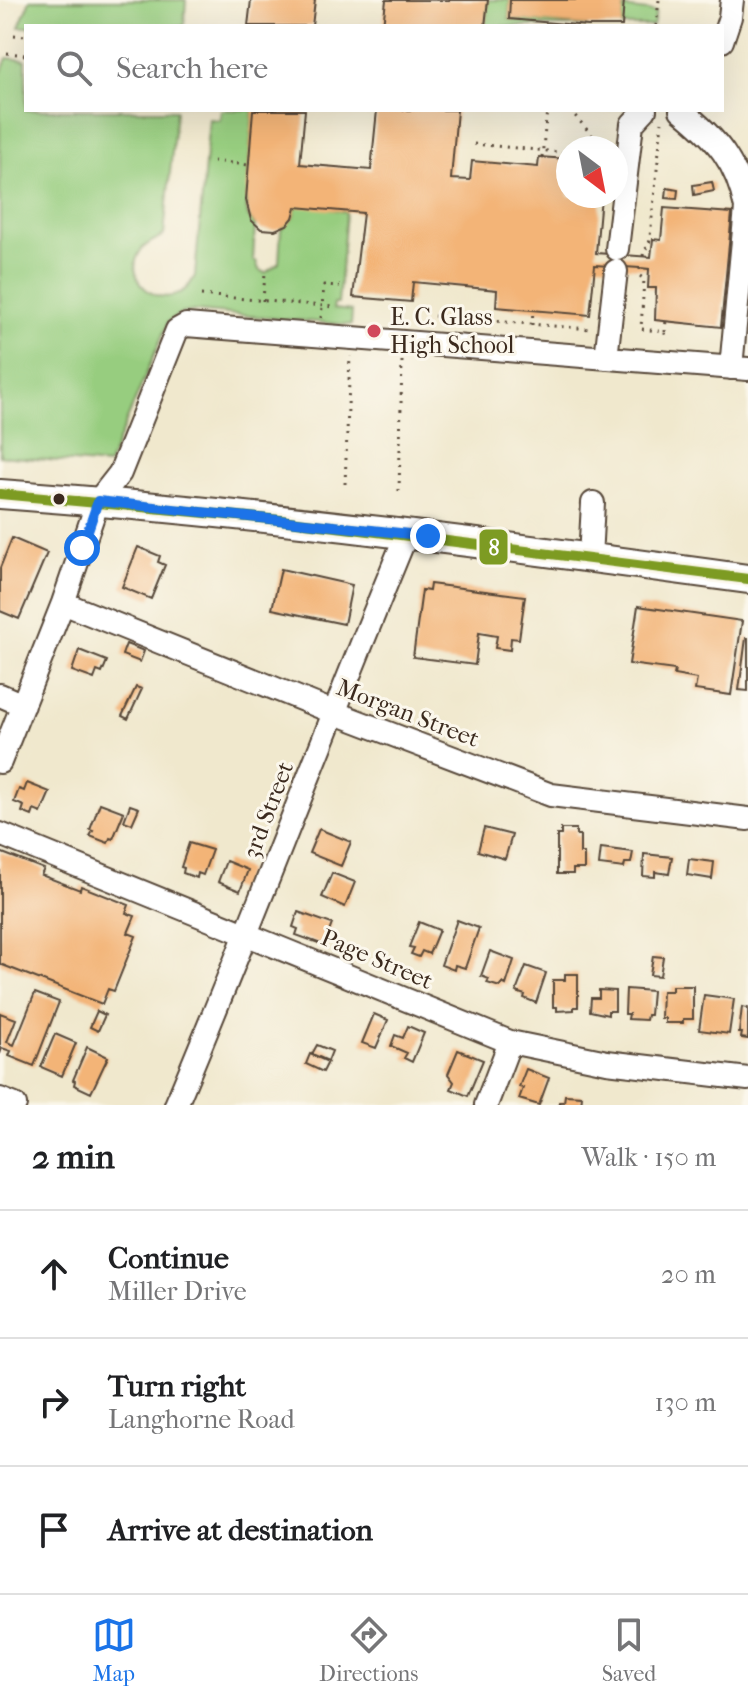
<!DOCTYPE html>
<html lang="en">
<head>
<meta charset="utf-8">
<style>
  body { margin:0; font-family:"IM FELL French Canon",serif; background:#f2f2f2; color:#202124 }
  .compass { position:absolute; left:556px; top:136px; width:72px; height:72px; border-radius:50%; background:#fff; box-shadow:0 8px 32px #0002; rotate:148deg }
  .stop { position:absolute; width:24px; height:24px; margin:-18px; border:6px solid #1a73e8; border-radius:50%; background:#fff }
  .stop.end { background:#1a73e8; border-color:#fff; box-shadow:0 2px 8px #0008 }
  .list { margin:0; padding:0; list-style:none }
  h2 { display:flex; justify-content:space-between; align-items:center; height:104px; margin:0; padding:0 32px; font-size:34px }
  h2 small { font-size:26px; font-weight:400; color:#757577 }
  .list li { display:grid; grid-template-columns:52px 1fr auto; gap:24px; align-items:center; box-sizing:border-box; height:128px; padding:0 32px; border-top:2px solid #e0e0e0 }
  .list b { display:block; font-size:30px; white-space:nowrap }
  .list p { margin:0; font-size:26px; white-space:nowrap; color:#757577 }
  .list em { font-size:26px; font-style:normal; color:#757577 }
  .icon { flex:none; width:44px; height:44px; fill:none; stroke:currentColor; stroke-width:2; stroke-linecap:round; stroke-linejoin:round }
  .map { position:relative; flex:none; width:748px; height:1105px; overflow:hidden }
  .search { position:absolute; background:#fff; box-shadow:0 8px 32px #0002; left:24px; right:24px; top:24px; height:88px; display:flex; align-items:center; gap:20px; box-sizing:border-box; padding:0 28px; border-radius:0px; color:#757577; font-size:30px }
  .sheet { height:488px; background:#fff }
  nav { display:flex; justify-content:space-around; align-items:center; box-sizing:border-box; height:112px; border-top:2px solid #e0e0e0; background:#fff; font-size:22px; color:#757577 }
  nav a { display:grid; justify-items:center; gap:4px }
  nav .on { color:#1a73e8 }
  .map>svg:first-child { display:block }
  .green { fill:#97cd7f; stroke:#697c4e; stroke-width:2 }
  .building { fill:#f3b477 }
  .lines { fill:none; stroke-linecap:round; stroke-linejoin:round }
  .minor-casing { stroke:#564638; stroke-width:26 }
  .major-casing { stroke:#564638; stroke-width:32 }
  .path { stroke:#564638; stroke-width:3; stroke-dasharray:2 6; stroke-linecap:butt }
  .minor { stroke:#fff; stroke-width:22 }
  .major { stroke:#fff; stroke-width:28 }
  .bus-1-casing { stroke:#fbf7ec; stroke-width:16 }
  .bus-1 { stroke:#7d9b23; stroke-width:10 }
  .route { stroke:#1a73e8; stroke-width:10 }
  .poi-dot { fill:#d1495b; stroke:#fbf7ec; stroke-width:3 }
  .bus-dot { fill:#3b2a1e; stroke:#fbf7ec; stroke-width:3 }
  .labels { text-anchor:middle; stroke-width:6; stroke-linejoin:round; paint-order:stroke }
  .poi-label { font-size:24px; fill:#3b2a1e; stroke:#fbf7ec; text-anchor:start }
  .street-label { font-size:24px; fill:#3b2a1e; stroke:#fbf7ec }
  .line-badge { stroke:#fbf7ec; stroke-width:3 }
  .badge-label { font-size:22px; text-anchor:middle; font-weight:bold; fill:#fff }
</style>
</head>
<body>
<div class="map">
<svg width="748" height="1105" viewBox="0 0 748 1105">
  <rect width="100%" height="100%" fill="#fbf7ec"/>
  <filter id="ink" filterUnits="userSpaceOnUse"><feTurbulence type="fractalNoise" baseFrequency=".0125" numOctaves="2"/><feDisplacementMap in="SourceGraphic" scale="16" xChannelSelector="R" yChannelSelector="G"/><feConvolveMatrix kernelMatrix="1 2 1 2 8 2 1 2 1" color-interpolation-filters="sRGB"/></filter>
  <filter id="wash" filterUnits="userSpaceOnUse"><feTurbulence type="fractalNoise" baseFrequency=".006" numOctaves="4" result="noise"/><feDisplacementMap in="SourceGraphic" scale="32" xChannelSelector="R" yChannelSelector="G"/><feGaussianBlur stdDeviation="1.8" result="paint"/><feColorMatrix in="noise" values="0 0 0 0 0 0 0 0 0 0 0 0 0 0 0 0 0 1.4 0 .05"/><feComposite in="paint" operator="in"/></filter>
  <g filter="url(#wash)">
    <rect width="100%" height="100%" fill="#f0e8cd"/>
    <path class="green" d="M 30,0 L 186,0 L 184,26 L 19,27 Z
      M 488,0 L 510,0 L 509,19 L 588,26 L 485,26 Z
      M 623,8 L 656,12 L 653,26 L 622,26 Z
      M 7,58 L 26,60 L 26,110 L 176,110 L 164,235 C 156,240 148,242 142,249 C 116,282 172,322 195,276 L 209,119 L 220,120 L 221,110 L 253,110 L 246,206 L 248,216 L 255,225 L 253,261 L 256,261 L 259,270 L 265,273 L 279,263 L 281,229 L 293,218 L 297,203 L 346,212 L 338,304 L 334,304 L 333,309 L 352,311 L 351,325 L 194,311 L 179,314 L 168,322 L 108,465 L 0,456 L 0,76 Z"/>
    <g id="blocks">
      <path class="building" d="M 251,0 L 315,0 L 312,26 L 248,26 Z
        M 386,0 L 488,0 L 485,26 L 383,26 Z
        M 510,0 L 624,0 L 622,26 L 588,26 L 509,19 Z
        M 253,110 L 305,110 L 300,164 L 371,170 L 377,110 L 457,110 L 451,179 L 470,180 L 472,161 L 538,167 L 539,157 L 568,159 L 568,196 L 601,196 L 596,253 L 651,257 L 653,239 L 661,240 L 664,208 L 732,213 L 721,327 L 655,320 L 656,288 L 648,288 L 649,269 L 640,268 L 595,265 L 590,315 L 496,307 L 497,290 L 413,282 L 411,302 L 353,297 L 363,213 L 296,207 L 293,218 L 287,225 L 275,230 L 261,229 L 251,220 L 246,200 Z
        M 712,182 L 714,191 L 694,195 L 693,185 Z
        M 667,188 L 678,190 L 677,199 L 666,198 Z
        M 12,538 L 47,553 L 19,619 L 0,611 L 0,568 Z
        M 138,547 L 160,556 L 158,562 L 165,565 L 151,599 L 122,587 Z
        M 281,569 L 352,585 L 344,624 L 272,609 Z
        M 430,584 L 525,596 L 519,639 L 511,638 L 510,650 L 495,648 L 497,636 L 479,633 L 475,665 L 413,657 L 422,590 L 429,591 Z
        M 638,606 L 742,621 L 731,695 L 695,690 L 697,679 L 674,675 L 675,670 L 629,664 Z
        M 746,638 L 748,638 L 748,691 L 739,690 Z
        M 126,644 L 144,651 L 140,662 L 122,655 Z
        M 79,650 L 107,661 L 102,673 L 97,671 L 94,679 L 72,671 Z
        M 136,687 L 142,689 L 128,719 L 122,716 Z
        M 27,783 L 50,792 L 41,813 L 34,810 L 32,816 L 22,812 L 24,806 L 14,802 L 19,789 L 24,791 Z
        M 100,803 L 124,812 L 113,839 L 110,838 L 108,843 L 90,836 L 93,831 L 90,830 Z
        M 130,805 L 139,808 L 132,824 L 124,821 Z
        M 484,828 L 512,835 L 505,859 L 478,851 Z
        M 319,829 L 351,842 L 341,866 L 309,853 Z
        M 561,829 L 576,829 L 576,835 L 580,835 L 580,853 L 584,853 L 584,869 L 573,869 L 573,874 L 557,874 L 557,835 L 561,835 Z
        M 189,843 L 212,850 L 203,875 L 198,873 L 197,878 L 183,873 L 184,868 L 181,867 Z
        M 601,848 L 633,852 L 631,863 L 625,863 L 624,868 L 599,865 Z
        M 0,852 L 44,869 L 41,875 L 80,890 L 81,886 L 129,905 L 126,913 L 135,916 L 128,933 L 136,936 L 114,991 L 108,989 L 102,1004 L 0,964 Z
        M 644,854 L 672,857 L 669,874 L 655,872 L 655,877 L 643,876 Z
        M 689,859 L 714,862 L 712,879 L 687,875 Z
        M 226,861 L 248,870 L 240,891 L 218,882 Z
        M 332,873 L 355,882 L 345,907 L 322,897 Z
        M 298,912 L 332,924 L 324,945 L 296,935 L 298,929 L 293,927 Z
        M 457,920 L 479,928 L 465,968 L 455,965 L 454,970 L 441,965 Z
        M 419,922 L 439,930 L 429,954 L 422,951 L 419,957 L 411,954 L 414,948 L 409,947 Z
        M 490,951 L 514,960 L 506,985 L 502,983 L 500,987 L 487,983 L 489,979 L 481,976 Z
        M 653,956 L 663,957 L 660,976 L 650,975 Z
        M 526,966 L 546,973 L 536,1003 L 524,998 L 525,995 L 516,992 Z
        M 565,974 L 578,974 L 578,1007 L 574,1007 L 574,1010 L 557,1011 L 557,1007 L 553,1007 L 553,980 L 565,980 Z
        M 672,986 L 693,986 L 693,1019 L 683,1019 L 683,1023 L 665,1023 L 665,1018 L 661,1018 L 662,991 L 672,991 Z
        M 626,989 L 652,991 L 650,1015 L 647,1015 L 646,1020 L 628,1019 L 629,1014 L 625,1014 Z
        M 599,990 L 615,991 L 615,1011 L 608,1011 L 608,1015 L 590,1011 L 591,998 L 599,998 Z
        M 35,993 L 59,1002 L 34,1066 L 9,1056 L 11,1051 L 2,1048 L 0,1054 L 0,1013 L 16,1019 L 7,1042 L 14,1045 Z
        M 704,995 L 734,999 L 729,1034 L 699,1030 Z
        M 742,1007 L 748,1008 L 748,1039 L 741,1038 L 742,1033 L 739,1033 Z
        M 97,1011 L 105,1015 L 98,1031 L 90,1027 Z
        M 374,1014 L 388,1020 L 376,1048 L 362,1043 Z
        M 408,1026 L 424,1033 L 412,1062 L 404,1058 L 407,1053 L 391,1046 L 395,1035 L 403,1038 Z
        M 55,1034 L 76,1043 L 62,1076 L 41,1067 Z
        M 317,1045 L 332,1051 L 328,1061 L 312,1054 Z
        M 87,1047 L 108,1057 L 91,1093 L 74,1085 L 75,1081 L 73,1080 Z
        M 458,1050 L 483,1060 L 468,1096 L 451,1089 L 454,1082 L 448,1074 Z
        M 310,1054 L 328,1062 L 323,1072 L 306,1064 Z
        M 526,1069 L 549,1078 L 539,1105 L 519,1099 L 523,1088 L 519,1087 Z
        M 565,1095 L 582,1096 L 581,1105 L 559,1105 L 559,1102 L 564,1102 Z"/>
    </g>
  </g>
  <g filter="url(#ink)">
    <use href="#blocks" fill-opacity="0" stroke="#564638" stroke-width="2"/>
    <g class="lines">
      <defs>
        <path id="minor" d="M 722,41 L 730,17 L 732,0
          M 681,110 C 716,138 737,162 746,208 L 731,368
          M 617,249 L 632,124 L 645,110
          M 606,358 L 616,271
          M 590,558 L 593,503
          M 63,603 L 333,712 L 551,795 L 748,819
          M 0,695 L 23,705
          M 0,762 L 63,603 L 98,501 L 120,473 L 177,330 L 186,325 L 748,369
          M 0,834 L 510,1042 L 607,1062 L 748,1079
          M 0,1099 L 15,1105
          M 176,1105 C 256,915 328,723 407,533
          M 486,1105 L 510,1042"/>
        <path id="major" d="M 0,494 C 251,512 499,545 748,579"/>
      </defs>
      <use href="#minor" class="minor-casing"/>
      <use href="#major" class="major-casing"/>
      <path class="path" d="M 656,26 L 659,0
        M 14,35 L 26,36
        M 7,53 L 26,55
        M 570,110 L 603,148
        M 474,144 L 568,153
        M 542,157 L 547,110
        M 213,161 L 248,165
        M 643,256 L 644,250 L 649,246 L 662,122
        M 640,268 L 640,276 L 644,279 L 641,329 L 665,332 L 665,337
        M 201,295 L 334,307
        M 263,301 L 265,273
        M 434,316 L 590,329
        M 321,318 L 324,285 L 340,286
        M 532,325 L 533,310
        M 665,332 L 666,320
        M 345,484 L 350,356
        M 399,491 L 402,361"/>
      <use href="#minor" class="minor"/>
      <use href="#major" class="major"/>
      <defs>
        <path id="bus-1" d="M 0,494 L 281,520 L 748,579"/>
      </defs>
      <use href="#bus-1" class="bus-1-casing"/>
      <use href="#bus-1" class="bus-1"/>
    </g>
  </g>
  <g class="lines" filter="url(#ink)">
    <path class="route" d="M 82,548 L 98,501 L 428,536"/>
  </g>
  <circle class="poi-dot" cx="374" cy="331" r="8"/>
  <circle class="bus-dot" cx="59" cy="499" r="7"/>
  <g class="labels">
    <g class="poi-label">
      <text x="390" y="325">E. C. Glass<tspan x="390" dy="28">High School</tspan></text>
    </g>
    <g class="street-label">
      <text transform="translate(408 713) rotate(21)" y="8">Morgan Street</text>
      <text transform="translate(268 810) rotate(-69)" y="8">3rd Street</text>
      <text transform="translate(377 959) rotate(23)" y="8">Page Street</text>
    </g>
  </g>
  <rect class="line-badge" x="478" y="528" width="31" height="38" rx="8" fill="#7d9b23"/>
  <g class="badge-label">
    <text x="494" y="555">8</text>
  </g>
</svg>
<svg class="compass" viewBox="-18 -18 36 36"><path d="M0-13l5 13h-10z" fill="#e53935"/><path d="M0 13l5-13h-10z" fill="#757577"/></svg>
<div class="stop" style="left:82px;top:548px"></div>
<div class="stop end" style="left:428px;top:536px"></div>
<div class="search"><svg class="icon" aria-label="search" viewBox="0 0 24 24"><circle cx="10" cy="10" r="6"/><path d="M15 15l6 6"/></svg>Search here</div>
</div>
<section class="sheet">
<h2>2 min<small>Walk · 150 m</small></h2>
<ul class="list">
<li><svg class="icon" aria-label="ahead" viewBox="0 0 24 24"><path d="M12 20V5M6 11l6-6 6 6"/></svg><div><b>Continue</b><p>Miller Drive</p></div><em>20 m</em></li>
<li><svg class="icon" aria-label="right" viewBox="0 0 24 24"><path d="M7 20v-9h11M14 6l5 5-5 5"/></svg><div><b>Turn right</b><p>Langhorne Road</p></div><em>130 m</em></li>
<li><svg class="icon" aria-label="arrive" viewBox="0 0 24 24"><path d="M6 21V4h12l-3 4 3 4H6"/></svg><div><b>Arrive at destination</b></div></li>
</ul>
</section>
<nav>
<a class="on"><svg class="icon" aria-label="map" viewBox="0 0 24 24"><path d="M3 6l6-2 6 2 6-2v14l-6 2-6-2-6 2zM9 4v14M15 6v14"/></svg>Map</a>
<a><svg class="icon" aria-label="directions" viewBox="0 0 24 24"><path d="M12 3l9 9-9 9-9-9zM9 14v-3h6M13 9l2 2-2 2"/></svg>Directions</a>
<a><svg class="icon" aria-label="saved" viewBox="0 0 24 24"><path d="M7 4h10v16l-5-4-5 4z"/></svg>Saved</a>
</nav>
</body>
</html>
